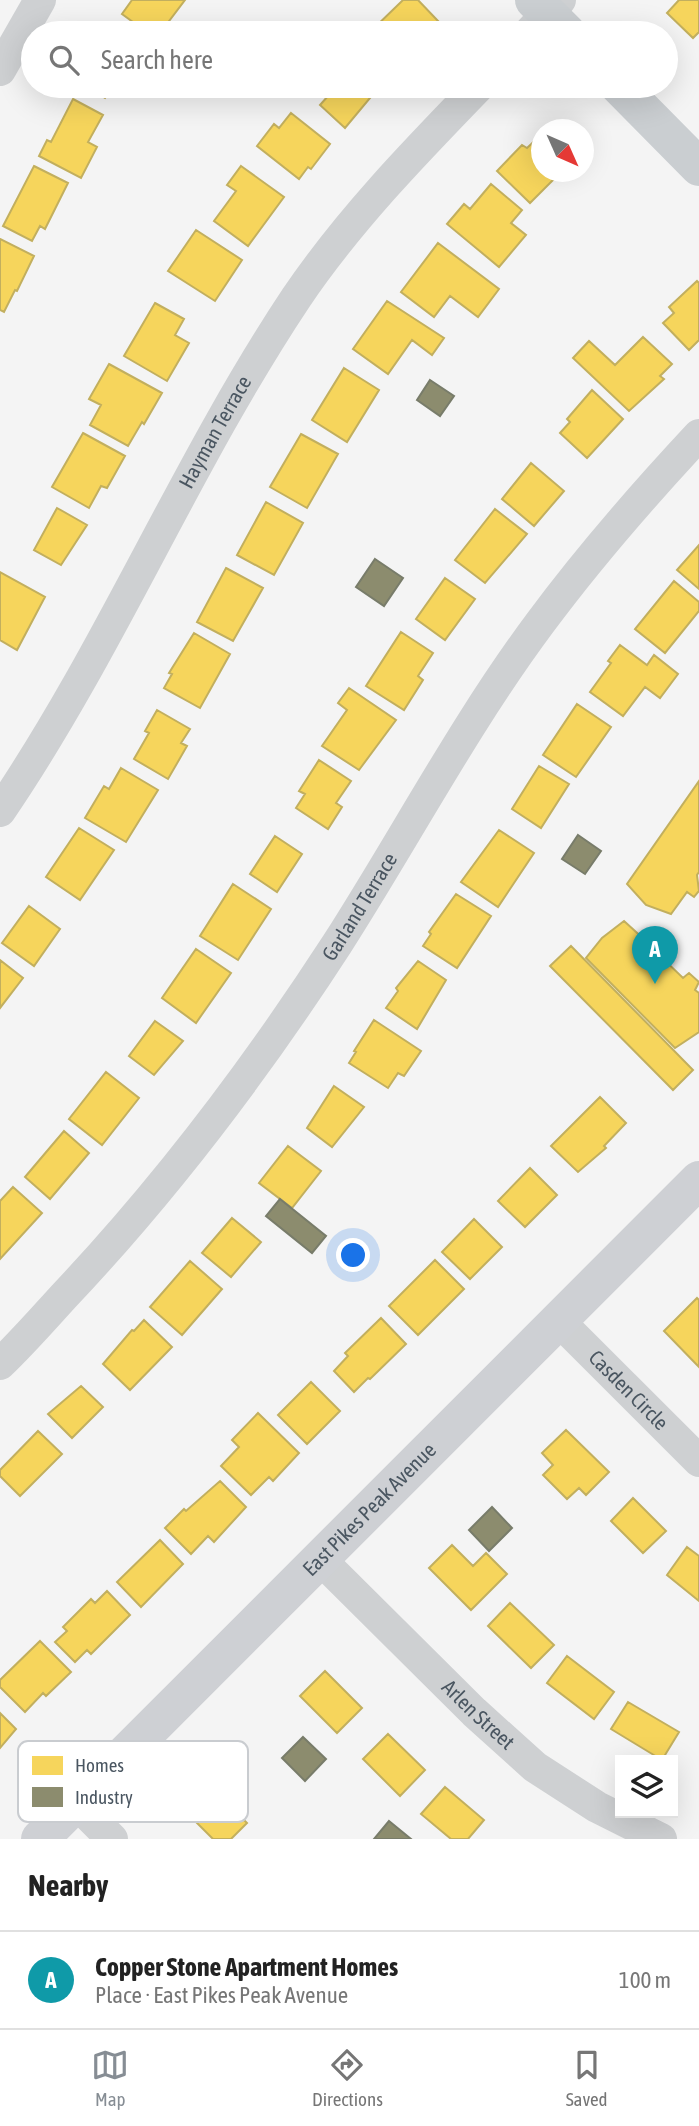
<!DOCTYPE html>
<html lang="en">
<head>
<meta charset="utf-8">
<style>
  body { margin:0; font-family:"Asap Condensed",sans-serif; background:#f2f2f2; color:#222 }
  .controls { position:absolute; right:21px; bottom:21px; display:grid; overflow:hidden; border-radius:0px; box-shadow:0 7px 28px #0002 }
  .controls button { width:63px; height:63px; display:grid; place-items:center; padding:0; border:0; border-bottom:2px solid #e0e0e0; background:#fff; color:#222; font:35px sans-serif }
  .compass { position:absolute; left:531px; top:119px; width:63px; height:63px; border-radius:50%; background:#fff; box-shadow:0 7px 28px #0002; rotate:135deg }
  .you { position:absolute; left:354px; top:1256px; width:24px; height:24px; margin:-18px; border:5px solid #fff; border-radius:50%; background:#1a73e8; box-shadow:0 0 0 10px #1a73e833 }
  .badge { display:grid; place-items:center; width:46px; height:46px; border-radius:50%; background:#868d94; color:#fff; font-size:23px; font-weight:700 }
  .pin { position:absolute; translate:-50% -58px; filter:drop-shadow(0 2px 4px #0008) }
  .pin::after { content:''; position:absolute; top:37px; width:24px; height:21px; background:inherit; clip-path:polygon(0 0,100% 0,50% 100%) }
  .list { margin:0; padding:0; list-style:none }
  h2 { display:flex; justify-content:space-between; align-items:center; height:91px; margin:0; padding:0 28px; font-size:30px }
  h2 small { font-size:23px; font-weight:400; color:#767676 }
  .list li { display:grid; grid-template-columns:46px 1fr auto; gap:21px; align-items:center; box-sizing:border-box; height:98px; padding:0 28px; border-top:2px solid #e0e0e0 }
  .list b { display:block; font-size:26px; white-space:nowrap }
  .list p { margin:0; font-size:23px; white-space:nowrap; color:#767676 }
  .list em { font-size:23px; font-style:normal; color:#767676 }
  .icon { flex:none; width:38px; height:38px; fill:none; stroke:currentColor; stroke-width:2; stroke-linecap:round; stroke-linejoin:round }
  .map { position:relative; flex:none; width:699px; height:1839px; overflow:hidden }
  .search { position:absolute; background:#fff; box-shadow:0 7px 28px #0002; left:21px; right:21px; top:21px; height:77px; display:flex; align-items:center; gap:18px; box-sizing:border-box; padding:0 24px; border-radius:38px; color:#767676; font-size:26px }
  .sheet { height:189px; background:#fff }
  nav { display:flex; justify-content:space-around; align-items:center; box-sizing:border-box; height:98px; border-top:2px solid #e0e0e0; background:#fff; font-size:19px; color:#767676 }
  nav a { display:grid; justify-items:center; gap:4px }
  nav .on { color:#868d94 }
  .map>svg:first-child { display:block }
  .homes { fill:#f6d55c; stroke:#c2af5e; stroke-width:2 }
  .industry { fill:#8c8c6e; stroke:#787c6a; stroke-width:2 }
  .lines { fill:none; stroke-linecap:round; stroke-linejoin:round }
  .minor { stroke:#ced0d2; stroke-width:32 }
  .secondary { stroke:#ced0d4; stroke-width:38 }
  .primary { stroke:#caced1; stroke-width:38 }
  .labels { text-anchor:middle; stroke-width:7; stroke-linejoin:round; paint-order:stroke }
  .street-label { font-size:21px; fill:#4a5661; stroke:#fff }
  .key { fill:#fff; stroke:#c9ccd0; stroke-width:2 }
  .key-label { font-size:19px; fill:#4a5661 }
</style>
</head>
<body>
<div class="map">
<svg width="699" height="1839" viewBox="0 0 699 1839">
  <rect width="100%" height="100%" fill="#f4f4f4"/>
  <path class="homes" d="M 132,0 L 185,0 L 160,33 L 148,33 L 122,14 Z
    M 403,0 L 418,0 L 439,22 L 428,33 L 369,33 Z
    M 679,0 L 699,0 L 699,32 L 693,38 L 667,13 Z
    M 86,86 L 120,86 L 117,90 L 113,87 L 105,98 Z
    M 337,86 L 380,86 L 345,128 L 320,105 Z
    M 73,99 L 103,115 L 88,142 L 97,147 L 81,178 L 39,156 L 47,140 L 51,142 Z
    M 291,113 L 330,144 L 311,169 L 308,167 L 299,179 L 257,146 L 274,124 L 279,128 Z
    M 542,134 L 542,172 L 561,172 L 530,203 L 497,171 L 522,145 L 527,148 Z
    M 34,166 L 68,183 L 45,229 L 40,226 L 32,241 L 3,226 Z
    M 241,166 L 284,197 L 248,246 L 214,221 L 236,191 L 227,185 Z
    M 491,184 L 522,210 L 511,223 L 526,235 L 499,267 L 447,224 L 464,204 L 470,209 Z
    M 196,230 L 242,260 L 215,301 L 168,271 Z
    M 0,239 L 34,256 L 17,291 L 15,290 L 4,312 L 0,310 Z
    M 438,243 L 499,289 L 478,317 L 450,296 L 434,317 L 401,292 Z
    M 697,281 L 699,283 L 699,340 L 689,350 L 663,323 L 674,313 L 669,307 Z
    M 387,301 L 444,338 L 432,355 L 412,340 L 388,374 L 353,349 Z
    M 155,303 L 184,319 L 175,335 L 189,343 L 167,381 L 124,356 Z
    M 643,337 L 672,364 L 660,376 L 664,379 L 629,411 L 573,358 L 589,341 L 615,365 Z
    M 109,364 L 162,393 L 144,424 L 142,422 L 128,446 L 90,425 L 101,405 L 89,399 Z
    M 344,368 L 379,390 L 347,442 L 312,420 Z
    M 592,390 L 623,419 L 587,458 L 560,433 L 570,422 L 567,419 Z
    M 83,433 L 125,456 L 107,488 L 101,486 L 89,508 L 52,487 Z
    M 301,434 L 338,454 L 307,508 L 270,487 Z
    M 531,463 L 564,491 L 534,526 L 502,499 Z
    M 266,502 L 303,523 L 274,575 L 237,555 Z
    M 57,508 L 87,525 L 61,565 L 34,550 Z
    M 495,509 L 527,534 L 485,583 L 455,560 Z
    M 699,545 L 699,589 L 677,570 Z
    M 226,568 L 263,588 L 233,641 L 197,622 Z
    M 0,572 L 45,597 L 17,650 L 0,640 Z
    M 445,578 L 475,599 L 445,640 L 416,619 Z
    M 674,581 L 699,602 L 699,611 L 665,653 L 635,629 Z
    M 401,632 L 433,653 L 418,676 L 423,680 L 404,710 L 366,686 Z
    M 194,633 L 230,654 L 200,708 L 164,688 L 172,674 L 169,673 Z
    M 620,645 L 647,665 L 654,655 L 678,674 L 660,698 L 645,687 L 623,716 L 590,692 L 611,663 L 608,661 Z
    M 349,688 L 396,720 L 359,770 L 322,746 L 347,710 L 338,703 Z
    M 577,704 L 611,727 L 576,777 L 543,755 Z
    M 157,710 L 190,729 L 181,743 L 187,746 L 168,779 L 134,759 L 149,733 L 145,731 Z
    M 319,760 L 351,781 L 336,803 L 342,807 L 328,829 L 296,808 L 305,794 L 299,791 Z
    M 539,766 L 569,784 L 541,828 L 512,809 Z
    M 121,768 L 158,790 L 126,842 L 85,818 L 104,786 L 109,789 Z
    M 699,781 L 699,872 L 697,875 L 699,891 L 694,897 L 687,892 L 671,914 L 646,905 L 627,884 Z
    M 79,828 L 114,850 L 80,900 L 46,877 Z
    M 499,830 L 534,853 L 498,907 L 461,882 Z
    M 275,836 L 302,854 L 277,892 L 250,874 Z
    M 233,884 L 271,909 L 238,960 L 200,936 Z
    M 456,894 L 491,916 L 457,968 L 423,946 L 431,934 L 429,932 Z
    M 29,906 L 60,929 L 34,966 L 2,943 Z
    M 624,921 L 646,941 L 652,934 L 664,946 L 657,953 L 683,978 L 689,973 L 699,982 L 695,990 L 699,993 L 699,1032 L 675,1048 L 586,958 L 602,938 Z
    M 571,946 L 693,1070 L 673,1090 L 550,966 Z
    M 196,949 L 231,973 L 196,1023 L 162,998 Z
    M 0,960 L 23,978 L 0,1008 Z
    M 418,961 L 446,980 L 417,1029 L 386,1008 L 398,991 L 396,988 Z
    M 374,1020 L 421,1051 L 404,1076 L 398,1073 L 388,1088 L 349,1063 L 356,1052 L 354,1051 Z
    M 155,1021 L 183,1041 L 154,1075 L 129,1056 Z
    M 106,1072 L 139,1098 L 102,1145 L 69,1119 Z
    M 334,1086 L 364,1107 L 332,1147 L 307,1128 Z
    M 600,1097 L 626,1123 L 604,1146 L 606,1148 L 578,1172 L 551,1146 Z
    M 64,1131 L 89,1153 L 50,1199 L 25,1177 Z
    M 288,1146 L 321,1171 L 292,1208 L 259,1183 Z
    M 530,1168 L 557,1195 L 525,1227 L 498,1201 Z
    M 13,1187 L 42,1213 L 0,1259 L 0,1201 Z
    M 232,1218 L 261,1242 L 231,1277 L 202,1253 Z
    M 474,1219 L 502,1247 L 470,1279 L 442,1252 Z
    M 435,1260 L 464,1289 L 418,1335 L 389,1306 Z
    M 190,1261 L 222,1289 L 182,1335 L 150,1307 Z
    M 697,1298 L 699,1300 L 699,1367 L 664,1331 Z
    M 381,1318 L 406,1344 L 370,1379 L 368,1378 L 354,1392 L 334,1371 L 348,1356 L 345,1353 Z
    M 144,1320 L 172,1347 L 130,1390 L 103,1364 L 132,1330 L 134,1331 Z
    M 311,1382 L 340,1411 L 307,1444 L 278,1415 Z
    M 81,1386 L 103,1407 L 72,1438 L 48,1414 Z
    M 258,1413 L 299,1453 L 273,1481 L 269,1477 L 251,1495 L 221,1466 L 239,1447 L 232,1440 Z
    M 566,1430 L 609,1472 L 586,1495 L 579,1488 L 567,1499 L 543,1475 L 553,1465 L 542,1453 Z
    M 38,1431 L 62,1454 L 20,1496 L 0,1476 L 0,1470 Z
    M 220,1481 L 246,1507 L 214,1542 L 208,1536 L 191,1554 L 165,1528 L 184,1509 L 186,1511 Z
    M 633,1498 L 666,1531 L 643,1553 L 611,1521 Z
    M 160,1540 L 183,1564 L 141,1607 L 117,1582 Z
    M 452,1545 L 473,1566 L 486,1553 L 507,1574 L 471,1610 L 429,1568 Z
    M 687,1547 L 699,1556 L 699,1601 L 667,1575 Z
    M 107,1591 L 130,1615 L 91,1654 L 87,1650 L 75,1662 L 55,1642 L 67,1631 L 63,1627 L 91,1599 L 95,1603 Z
    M 510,1603 L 554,1645 L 531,1668 L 488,1626 Z
    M 40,1641 L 71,1672 L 46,1696 L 43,1693 L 25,1712 L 0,1687 L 0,1680 Z
    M 567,1656 L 614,1692 L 594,1719 L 547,1683 Z
    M 325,1671 L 362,1708 L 337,1733 L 300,1696 Z
    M 628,1702 L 679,1732 L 662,1760 L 611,1729 Z
    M 0,1713 L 16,1729 L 0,1748 Z
    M 388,1734 L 425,1770 L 400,1796 L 363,1759 Z
    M 210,1786 L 247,1823 L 231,1839 L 213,1839 L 185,1811 Z
    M 445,1787 L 484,1820 L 468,1839 L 451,1839 L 421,1814 Z"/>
  <path class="industry" d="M 430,380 L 454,396 L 440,416 L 417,400 Z
    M 375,559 L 403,578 L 384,606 L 356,587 Z
    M 578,835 L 601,851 L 585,874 L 562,859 Z
    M 280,1199 L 326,1236 L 312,1253 L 266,1216 Z
    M 492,1507 L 512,1528 L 489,1551 L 469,1530 Z
    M 303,1737 L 326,1759 L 305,1781 L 282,1758 Z
    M 389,1821 L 411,1839 L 374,1839 Z"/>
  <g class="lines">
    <g class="minor">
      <path d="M 529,33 L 560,0"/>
      <path d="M 0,70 L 40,0"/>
      <path id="s1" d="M 0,811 C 111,648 186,463 296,298 C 348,221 414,153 479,86"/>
      <path id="s2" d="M 559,1321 L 699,1461"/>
      <path id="s3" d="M 0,1364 C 23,1342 43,1319 64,1296 C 166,1188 256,1069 337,944 C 405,838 464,725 540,623 C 589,557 643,495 699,435"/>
      <path id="s4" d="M 320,1559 L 474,1712 L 535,1767 L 597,1807 L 661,1839"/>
      <path d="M 76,1803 L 112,1839"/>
    </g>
    <path class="secondary" id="s5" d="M 40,1839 L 699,1180"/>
    <path class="primary" d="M 534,0 L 567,33
      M 619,86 L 699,167"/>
  </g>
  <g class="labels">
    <g class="street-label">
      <text dy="7" stroke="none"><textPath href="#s1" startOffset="436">Hayman Terrace</textPath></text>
      <text dy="7" stroke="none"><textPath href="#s3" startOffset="583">Garland Terrace</textPath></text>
      <text dy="7" stroke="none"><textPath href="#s2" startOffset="98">Casden Circle</textPath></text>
      <text dy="7" stroke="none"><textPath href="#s5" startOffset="466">East Pikes Peak Avenue</textPath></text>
      <text dy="7" stroke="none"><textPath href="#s4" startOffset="222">Arlen Street</textPath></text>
    </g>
  </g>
  <rect x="18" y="1741" width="230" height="81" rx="10" class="key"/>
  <rect x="32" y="1756" width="31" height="19" fill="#f6d55c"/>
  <rect x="32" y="1787" width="31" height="20" fill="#8c8c6e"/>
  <g class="key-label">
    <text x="75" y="1772">Homes</text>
    <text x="75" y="1804">Industry</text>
  </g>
</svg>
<div class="controls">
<button><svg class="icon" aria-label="layers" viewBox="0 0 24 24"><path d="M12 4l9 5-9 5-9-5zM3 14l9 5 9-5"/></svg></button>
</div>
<svg class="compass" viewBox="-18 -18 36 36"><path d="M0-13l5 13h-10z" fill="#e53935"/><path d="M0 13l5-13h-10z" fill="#767676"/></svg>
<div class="you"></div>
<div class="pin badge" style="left:655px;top:984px;background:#0f9aa8">A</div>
<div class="search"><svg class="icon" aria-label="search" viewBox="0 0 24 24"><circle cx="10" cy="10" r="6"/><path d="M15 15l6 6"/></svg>Search here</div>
</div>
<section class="sheet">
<h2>Nearby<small></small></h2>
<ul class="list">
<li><span class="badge" style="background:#0f9aa8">A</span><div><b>Copper Stone Apartment Homes</b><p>Place · East Pikes Peak Avenue</p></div><em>100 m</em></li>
</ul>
</section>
<nav>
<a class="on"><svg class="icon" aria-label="map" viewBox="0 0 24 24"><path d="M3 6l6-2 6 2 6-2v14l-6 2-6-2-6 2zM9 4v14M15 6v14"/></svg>Map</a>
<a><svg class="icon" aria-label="directions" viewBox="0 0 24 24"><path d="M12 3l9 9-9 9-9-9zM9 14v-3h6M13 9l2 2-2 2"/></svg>Directions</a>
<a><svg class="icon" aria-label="saved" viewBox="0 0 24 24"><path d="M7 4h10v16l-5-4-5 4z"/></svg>Saved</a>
</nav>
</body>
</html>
